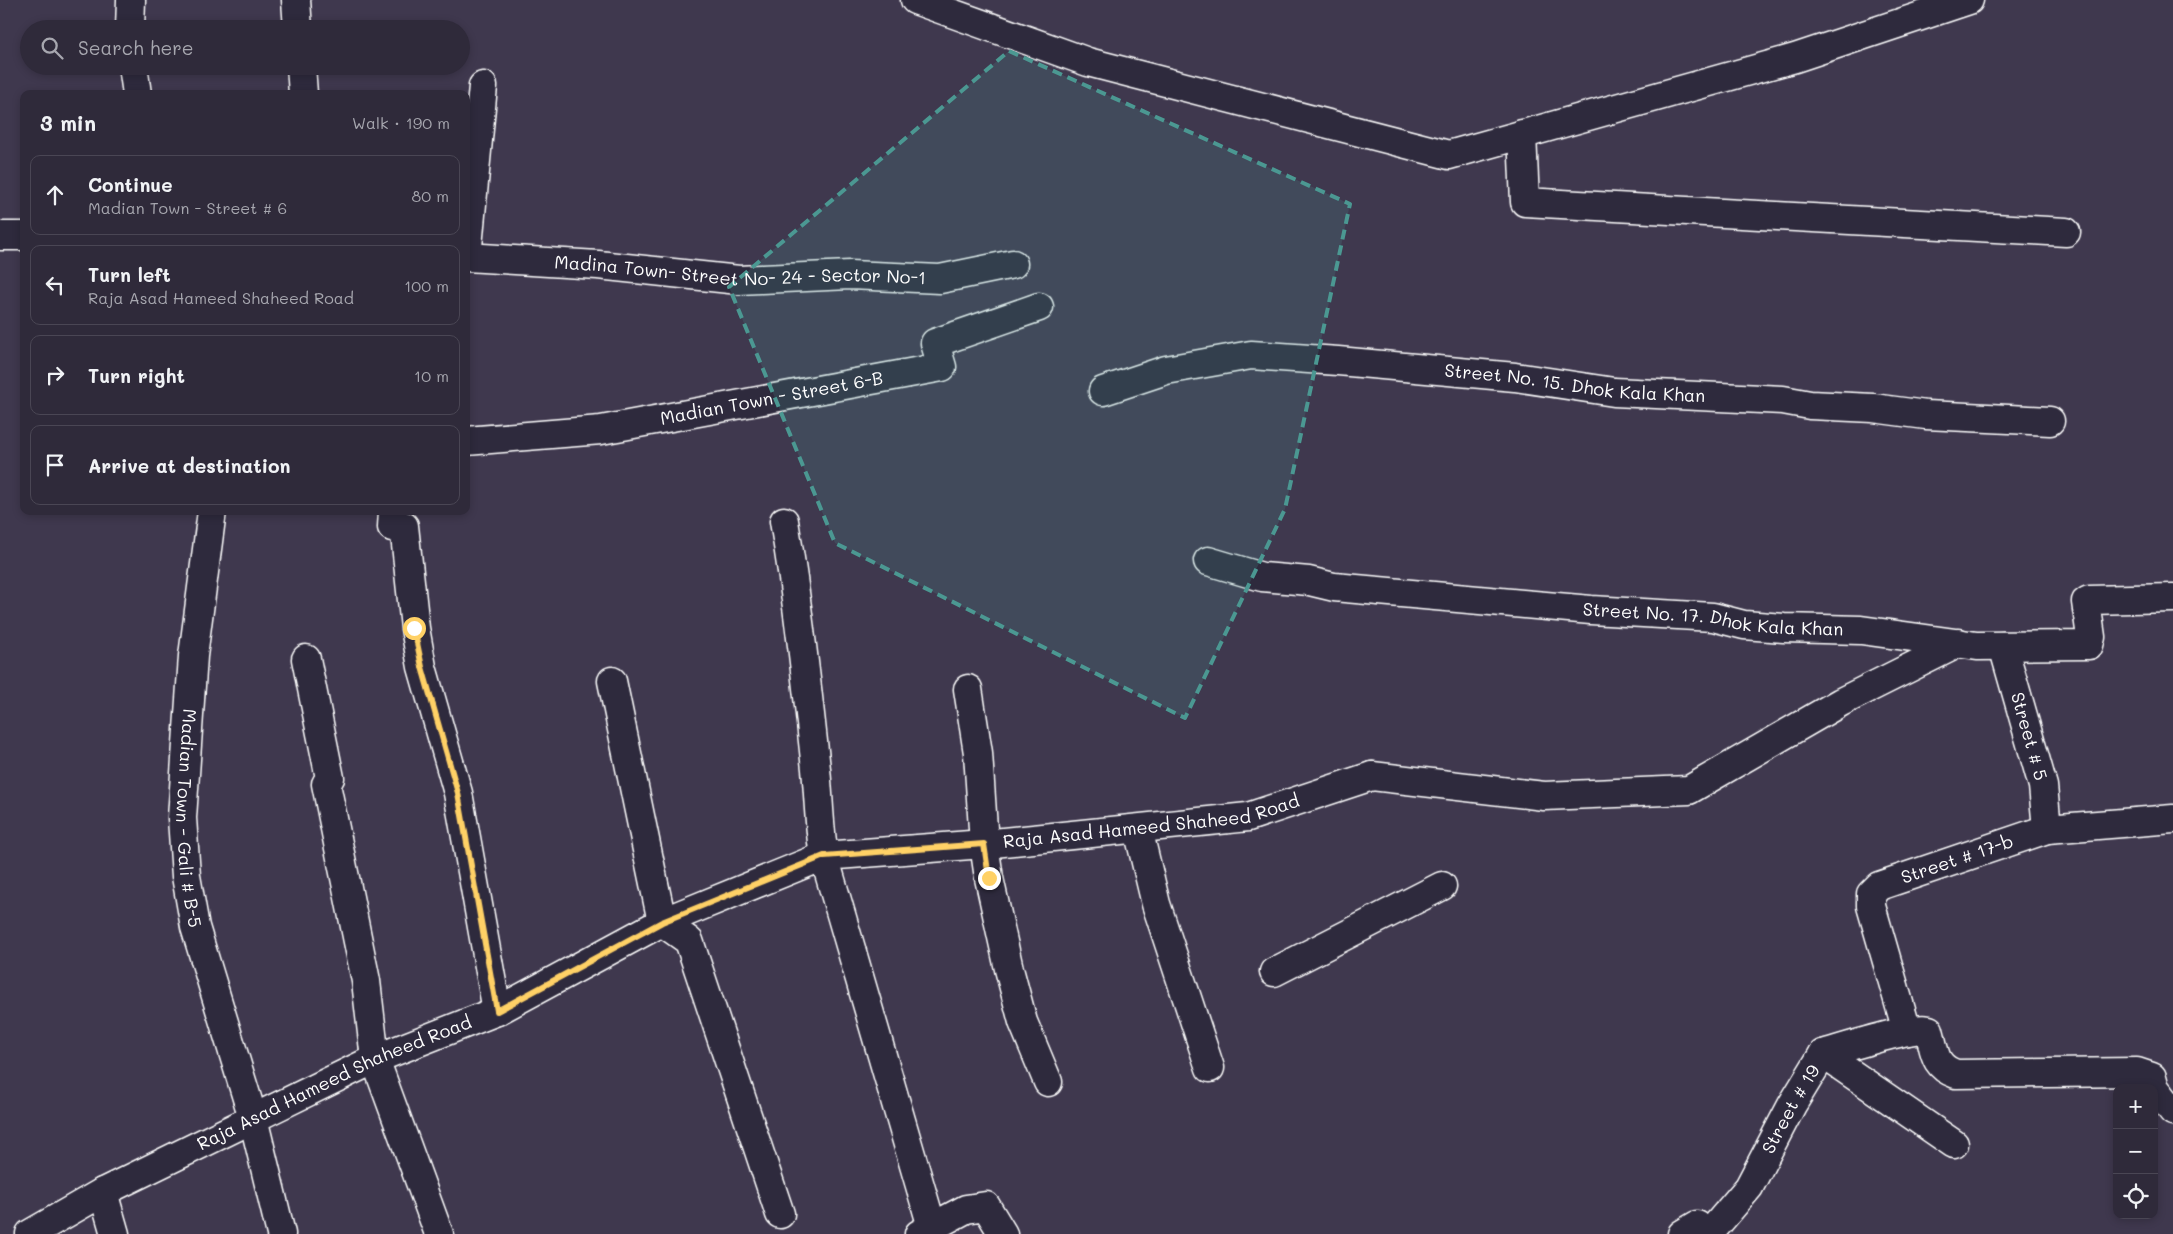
<!DOCTYPE html>
<html lang="en">
<head>
<meta charset="utf-8">
<style>
  body { margin:0; font-family:Mali,sans-serif; background:#373242; color:#f1f3f6 }
  .controls { position:absolute; right:15px; bottom:15px; display:grid; overflow:hidden; border-radius:10px; box-shadow:0 2px 8px #0003 }
  .controls button { width:45px; height:45px; display:grid; place-items:center; padding:0; border:0; border-bottom:1px solid #4a4654; background:#2f2a3a; color:#f1f3f6; font:25px sans-serif }
  .stop { position:absolute; width:15px; height:15px; margin:-11px; border:4px solid #ffd166; border-radius:50%; background:#fff }
  .stop.end { background:#ffd166; border-color:#fff; box-shadow:0 1px 5px #0008 }
  .list { margin:0; padding:0; list-style:none }
  h2 { display:flex; justify-content:space-between; align-items:center; height:65px; margin:0; padding:0 20px; font-size:21px }
  h2 small { font-size:16px; font-weight:400; color:#a7a7af }
  .list li { display:grid; grid-template-columns:32px 1fr auto; gap:15px; align-items:center; box-sizing:border-box; height:80px; margin:0 10px 10px; padding:0 10px; border:1px solid #4a4654; border-radius:10px }
  .list b { display:block; font-size:19px; white-space:nowrap }
  .list p { margin:0; font-size:16px; white-space:nowrap; color:#a7a7af }
  .list em { font-size:16px; font-style:normal; color:#a7a7af }
  .icon { flex:none; width:28px; height:28px; fill:none; stroke:currentColor; stroke-width:2; stroke-linecap:round; stroke-linejoin:round }
  .map { position:relative; flex:none; width:2173px; height:1234px; overflow:hidden }
  .search { position:absolute; background:#2f2a3a; box-shadow:0 2px 8px #0003; left:20px; top:20px; width:450px; height:55px; display:flex; align-items:center; gap:12px; box-sizing:border-box; padding:0 18px; border-radius:28px; color:#a7a7af; font-size:19px }
  .panel { position:absolute; background:#2f2a3a; box-shadow:0 2px 8px #0003; left:20px; top:90px; width:450px; height:425px; border-radius:10px }
  .map>svg:first-child { display:block }
  .lines { fill:none; stroke-linecap:round; stroke-linejoin:round }
  .minor-casing { stroke:#fff; stroke-width:31 }
  .tertiary-casing { stroke:#fff; stroke-width:31 }
  .minor { stroke:#2f2a3d; stroke-width:28 }
  .tertiary { stroke:#2f2a3d; stroke-width:28 }
  .route { stroke:#ffd166; stroke-width:6 }
  .marked { fill:#4b9892; fill-opacity:0.2; stroke:#4b9892; stroke-width:4; stroke-dasharray:10 6; stroke-linejoin:round }
  .labels { text-anchor:middle; stroke-width:4.5; stroke-linejoin:round; paint-order:stroke }
  .street-label { font-size:18px; fill:#fff; stroke:#2f2a3d }
</style>
</head>
<body>
<div class="map">
<svg width="2173" height="1234" viewBox="0 0 2173 1234">
  <rect width="100%" height="100%" fill="#3f384e"/>
  <filter id="ink" filterUnits="userSpaceOnUse"><feTurbulence type="fractalNoise" baseFrequency=".02" numOctaves="2"/><feDisplacementMap in="SourceGraphic" scale="10" xChannelSelector="R" yChannelSelector="G"/><feConvolveMatrix kernelMatrix="1 2 1 2 8 2 1 2 1" color-interpolation-filters="sRGB"/></filter>
  <g filter="url(#ink)">
    <g class="lines">
      <defs>
        <g id="minor">
          <path d="M 296,0 L 298,29"/>
          <path d="M 915,0 L 1088,62 L 1449,155 L 1795,58 L 1969,0"/>
          <path d="M 130,29 L 131,0"/>
          <path d="M 133,66 L 137,94"/>
          <path d="M 301,66 L 303,94"/>
          <path d="M 1522,134 L 1525,202 L 2066,232"/>
          <path d="M 0,236 L 24,236"/>
          <path id="s1" d="M 466,257 L 598,265 L 739,280 L 850,275 L 940,279 L 1013,264"/>
          <path d="M 467,257 L 483,86"/>
          <path id="s2" d="M 1103,391 L 1166,370 L 1251,355 L 1338,361 L 1515,377 L 1614,392 L 1783,400 L 1810,405 L 1873,408 L 1926,415 L 2050,421"/>
          <path id="s3" d="M 466,441 L 601,430 L 942,367 L 935,343 L 1039,307"/>
          <path id="s4" d="M 212,511 L 193,656 L 182,818 L 186,876 L 195,927 L 253,1118 L 281,1234"/>
          <path d="M 393,511 L 392,527 L 404,526 L 415,628 L 422,667 L 458,793 L 497,1011"/>
          <path d="M 784,521 C 798,603 807,686 816,769 C 819,799 819,827 824,856 L 932,1227"/>
          <path id="s5" d="M 1208,561 L 1262,577 L 1309,581 L 1334,587 L 1591,610 L 1713,617 L 1744,625 L 1784,628 L 1861,630 L 1977,646 L 2089,645 L 2091,637 L 2086,602 L 2089,600 L 2173,598"/>
          <path id="s6" d="M 2003,646 L 2043,786 L 2047,829"/>
          <path d="M 306,659 L 330,778 L 326,784 L 366,981 L 375,1059 L 439,1234"/>
          <path d="M 612,681 L 662,922 L 689,941 L 780,1214"/>
          <path d="M 968,689 L 978,753 L 984,844 L 989,878 L 1009,969 L 1023,1022 L 1048,1082"/>
          <path d="M 1372,776 L 1544,796 L 1689,790 L 1841,702 L 1959,643"/>
          <path d="M 1138,829 L 1156,904 L 1210,1068"/>
          <path d="M 1274,972 L 1442,886"/>
          <path id="s7" d="M 1907,1031 L 1871,906 L 1871,894 L 1879,886 L 2047,829 L 2173,819"/>
          <path d="M 1823,1054 L 1954,1144"/>
          <path d="M 103,1192 L 115,1234"/>
          <path d="M 919,1234 L 966,1209 L 986,1206 L 1003,1234"/>
          <path d="M 1682,1234 L 1697,1225"/>
          <path id="s8" d="M 1709,1234 L 1749,1187 L 1792,1105 L 1823,1054 C 1841,1049 1918,1024 1929,1030 C 1935,1051 1933,1066 1956,1074 L 2137,1072 L 2152,1077 L 2155,1088 L 2173,1111"/>
        </g>
        <g id="tertiary">
          <path id="s9" d="M 30,1234 L 103,1192 L 375,1059 L 497,1011 L 662,922 L 824,856 L 984,844 L 1248,817 L 1372,776"/>
        </g>
      </defs>
      <use href="#minor" class="minor-casing"/>
      <use href="#tertiary" class="tertiary-casing"/>
      <use href="#minor" class="minor"/>
      <use href="#tertiary" class="tertiary"/>
    </g>
  </g>
  <g class="lines" filter="url(#ink)">
    <path class="route" d="M 414,628 L 422,667 L 458,793 L 497,1011 L 662,922 L 824,856 L 984,844 L 989,878"/>
  </g>
  <path class="marked" d="M 1009,51 L 1350,204 L 1285,509 L 1185,718 L 835,543 L 729,287 Z"/>
  <g class="labels">
    <g class="street-label">
      <text dy="6" stroke="none"><textPath href="#s1" startOffset="275">Madina Town- Street No- 24 - Sector No-1</textPath></text>
      <text dy="6" stroke="none"><textPath href="#s2" startOffset="478">Street No. 15. Dhok Kala Khan</textPath></text>
      <text dy="6" stroke="none"><textPath href="#s3" startOffset="309">Madian Town - Street 6-B</textPath></text>
      <text dy="6" stroke="none"><textPath href="#s5" startOffset="510">Street No. 17. Dhok Kala Khan</textPath></text>
      <text dy="6" stroke="none"><textPath href="#s6" startOffset="94">Street # 5</textPath></text>
      <text dy="6" stroke="none"><textPath href="#s4" startOffset="309">Madian Town - Gali # B-5</textPath></text>
      <text dy="6" stroke="none"><textPath href="#s9" startOffset="1210">Raja Asad Hameed Shaheed Road</textPath></text>
      <text dy="6" stroke="none"><textPath href="#s7" startOffset="236">Street # 17-b</textPath></text>
      <text dy="6" stroke="none"><textPath href="#s9" startOffset="340">Raja Asad Hameed Shaheed Road</textPath></text>
      <text dy="6" stroke="none"><textPath href="#s8" startOffset="150">Street # 19</textPath></text>
    </g>
  </g>
</svg>
<div class="controls">
<button>+</button>
<button>−</button>
<button><svg class="icon" aria-label="locate" viewBox="0 0 24 24"><circle cx="12" cy="12" r="6"/><path d="M12 2v4M12 18v4M2 12h4M18 12h4"/></svg></button>
</div>
<div class="stop" style="left:414px;top:628px"></div>
<div class="stop end" style="left:989px;top:878px"></div>
<div class="search"><svg class="icon" aria-label="search" viewBox="0 0 24 24"><circle cx="10" cy="10" r="6"/><path d="M15 15l6 6"/></svg>Search here</div>
<section class="panel">
<h2>3 min<small>Walk · 190 m</small></h2>
<ul class="list">
<li><svg class="icon" aria-label="ahead" viewBox="0 0 24 24"><path d="M12 20V5M6 11l6-6 6 6"/></svg><div><b>Continue</b><p>Madian Town - Street # 6</p></div><em>80 m</em></li>
<li><svg class="icon" aria-label="left" viewBox="0 0 24 24"><path d="M17 20v-9H6M10 6l-5 5 5 5"/></svg><div><b>Turn left</b><p>Raja Asad Hameed Shaheed Road</p></div><em>100 m</em></li>
<li><svg class="icon" aria-label="right" viewBox="0 0 24 24"><path d="M7 20v-9h11M14 6l5 5-5 5"/></svg><div><b>Turn right</b></div><em>10 m</em></li>
<li><svg class="icon" aria-label="arrive" viewBox="0 0 24 24"><path d="M6 21V4h12l-3 4 3 4H6"/></svg><div><b>Arrive at destination</b></div></li>
</ul>
</section>
</div>
</body>
</html>
